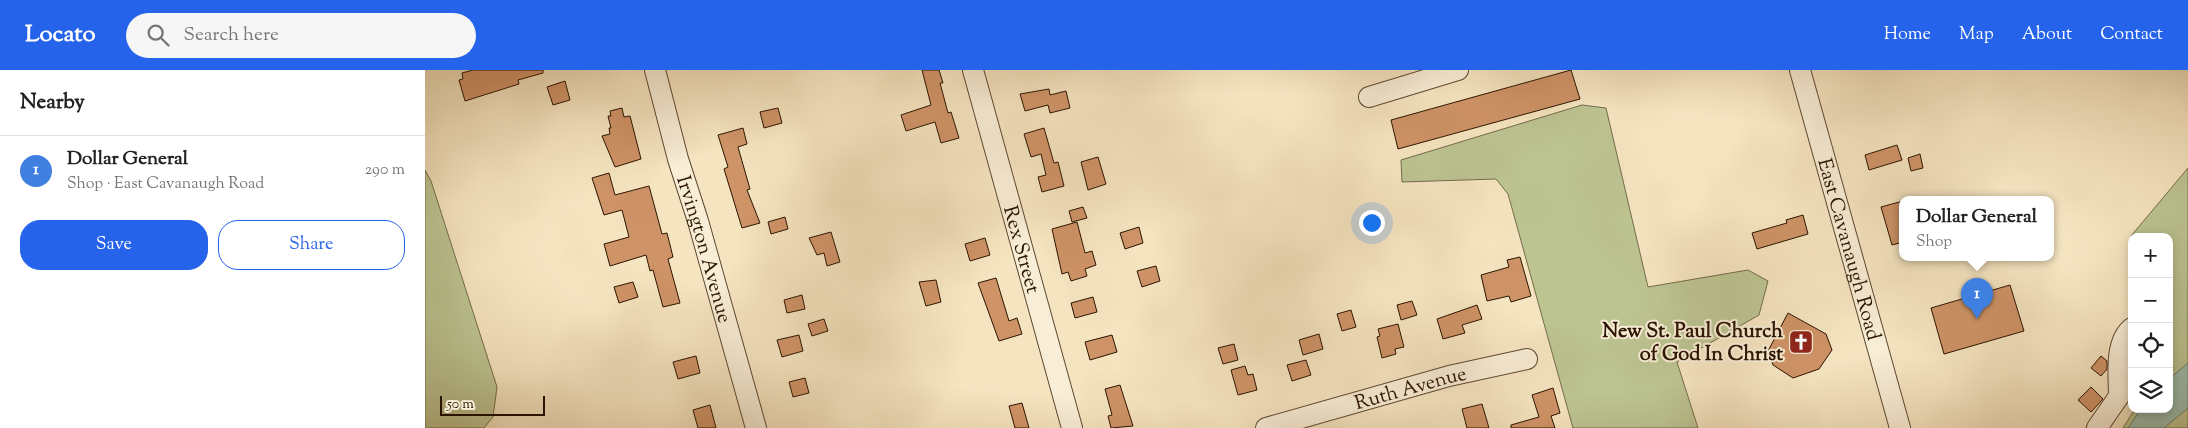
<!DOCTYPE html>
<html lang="en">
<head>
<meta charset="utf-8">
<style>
  body { margin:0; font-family:"Sorts Mill Goudy",serif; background:#f6f6f6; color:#222 }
  .controls { position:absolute; right:15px; bottom:15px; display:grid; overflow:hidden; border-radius:10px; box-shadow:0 2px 8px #0003 }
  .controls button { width:45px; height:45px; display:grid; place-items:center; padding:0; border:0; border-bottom:1px solid #e0e0e0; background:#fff; color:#222; font:25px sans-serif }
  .scale { position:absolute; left:15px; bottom:12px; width:105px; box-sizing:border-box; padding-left:5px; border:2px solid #2b1400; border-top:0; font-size:14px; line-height:18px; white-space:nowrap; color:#2b1400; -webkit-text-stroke:4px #f8edd6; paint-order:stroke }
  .you { position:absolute; left:946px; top:152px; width:18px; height:18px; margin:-12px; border:4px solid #fff; border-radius:50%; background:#1a73e8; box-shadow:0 0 0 8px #1a73e833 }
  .badge { display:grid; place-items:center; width:32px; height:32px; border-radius:50%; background:#2563eb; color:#fff; font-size:16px; font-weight:700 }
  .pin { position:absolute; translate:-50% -41px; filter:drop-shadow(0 1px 2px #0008) }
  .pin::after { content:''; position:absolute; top:26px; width:18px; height:15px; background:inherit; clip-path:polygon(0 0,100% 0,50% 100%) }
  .popup { position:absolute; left:1474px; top:126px; width:155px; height:65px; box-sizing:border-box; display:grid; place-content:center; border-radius:10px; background:#fff; filter:drop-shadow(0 1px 4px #0005); font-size:16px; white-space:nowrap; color:#767676 }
  .popup b { font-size:19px; color:#222 }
  .popup::after { content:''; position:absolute; left:50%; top:100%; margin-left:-10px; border:10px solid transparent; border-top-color:#fff }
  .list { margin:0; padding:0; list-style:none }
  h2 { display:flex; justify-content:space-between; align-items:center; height:65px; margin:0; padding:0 20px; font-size:21px }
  h2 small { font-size:16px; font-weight:400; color:#767676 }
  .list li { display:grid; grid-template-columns:32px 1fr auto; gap:15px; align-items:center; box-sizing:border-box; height:70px; padding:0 20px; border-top:1px solid #e0e0e0 }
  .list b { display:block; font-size:19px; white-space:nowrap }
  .list p { margin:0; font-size:16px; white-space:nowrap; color:#767676 }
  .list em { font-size:16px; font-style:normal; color:#767676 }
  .actions { display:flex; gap:10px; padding:15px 20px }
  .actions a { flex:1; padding:11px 0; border:1px solid #2563eb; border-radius:20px; text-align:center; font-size:18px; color:#2563eb }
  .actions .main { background:#2563eb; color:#fff }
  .icon { flex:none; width:28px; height:28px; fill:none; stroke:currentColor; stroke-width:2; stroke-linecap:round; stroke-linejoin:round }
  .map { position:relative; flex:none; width:1763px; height:358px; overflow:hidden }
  header { display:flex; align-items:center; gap:30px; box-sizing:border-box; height:70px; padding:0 25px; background:#2563eb; color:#fff }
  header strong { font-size:24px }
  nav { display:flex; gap:28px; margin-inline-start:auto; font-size:18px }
  .search { width:350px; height:45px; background:#f6f6f6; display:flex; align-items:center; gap:12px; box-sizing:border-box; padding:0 18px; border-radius:28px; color:#767676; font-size:19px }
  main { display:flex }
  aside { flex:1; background:#fff }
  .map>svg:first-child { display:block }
  .green { fill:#bcc492; stroke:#746c49 }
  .water { fill:#9cbfb0; stroke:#6f7b6a }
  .building { fill:#ce9367; stroke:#2b1400 }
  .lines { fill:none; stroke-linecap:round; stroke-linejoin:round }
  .minor-casing { stroke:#5e4830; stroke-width:22 }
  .minor { stroke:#f8edd6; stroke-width:20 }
  .labels { text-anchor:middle; stroke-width:4; stroke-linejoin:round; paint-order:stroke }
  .street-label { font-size:20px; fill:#2b1400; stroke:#f8edd6 }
  .poi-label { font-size:20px; font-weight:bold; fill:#2b1400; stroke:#f8edd6; text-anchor:end }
</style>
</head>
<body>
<header>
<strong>Locato</strong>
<div class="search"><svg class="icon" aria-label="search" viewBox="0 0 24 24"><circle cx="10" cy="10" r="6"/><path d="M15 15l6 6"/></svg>Search here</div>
<nav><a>Home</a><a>Map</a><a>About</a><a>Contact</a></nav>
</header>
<main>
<aside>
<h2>Nearby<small></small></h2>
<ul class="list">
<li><span class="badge" style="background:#3f7fe0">1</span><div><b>Dollar General</b><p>Shop · East Cavanaugh Road</p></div><em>290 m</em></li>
</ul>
<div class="actions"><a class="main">Save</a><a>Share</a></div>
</aside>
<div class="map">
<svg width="1763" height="358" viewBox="0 0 1763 358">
  <rect width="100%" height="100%" fill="#f5e4c0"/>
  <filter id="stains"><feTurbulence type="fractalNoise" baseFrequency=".004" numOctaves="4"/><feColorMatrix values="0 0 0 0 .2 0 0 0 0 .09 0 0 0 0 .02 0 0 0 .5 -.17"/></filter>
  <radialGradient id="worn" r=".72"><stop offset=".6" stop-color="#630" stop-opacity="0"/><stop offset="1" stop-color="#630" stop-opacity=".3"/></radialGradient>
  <path class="green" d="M 1157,35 L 1181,38 L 1223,217 L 1323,200 L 1343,211 L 1334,245 L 1252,292 L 1273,358 L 1148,358 L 1083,124 L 1071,109 L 977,112 L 976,90 Z
    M 1763,98 L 1763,358 L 1698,358 L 1710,339 L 1744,339 L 1744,167 L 1706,166 Z
    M 0,100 L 6,111 L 72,317 L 68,347 L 59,358 L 0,358 Z"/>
  <path class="water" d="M 1763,293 L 1763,338 L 1739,358 L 1703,358 L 1716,339 L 1744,339 L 1744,309 Z"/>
  <path class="building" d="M 48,0 L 118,0 L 118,3 L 93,10 L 94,14 L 40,31 L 34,10 L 38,9 L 37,3 Z
    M 497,0 L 514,0 L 518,13 L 515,13 L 523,43 L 526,42 L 534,68 L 516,73 L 510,52 L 481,61 L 476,45 L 506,35 Z
    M 1146,0 L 1155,29 L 973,79 L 966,50 Z
    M 140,11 L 145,30 L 128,35 L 122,17 Z
    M 624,19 L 625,25 L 641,21 L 645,38 L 625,43 L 623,35 L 600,41 L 595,24 Z
    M 197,38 L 199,47 L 205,46 L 216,89 L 190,97 L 177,66 L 185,64 L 184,58 L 186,58 L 183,46 L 186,46 L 185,41 Z
    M 353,38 L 357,53 L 339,58 L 335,42 Z
    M 318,58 L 322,74 L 313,77 L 325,119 L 322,120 L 335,153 L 317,158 L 299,99 L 303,97 L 293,65 Z
    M 619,58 L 629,93 L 633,92 L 639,116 L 617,122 L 613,107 L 621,105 L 616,84 L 606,87 L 599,64 Z
    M 1472,75 L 1477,90 L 1444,100 L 1440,85 Z
    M 1495,84 L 1498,98 L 1486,101 L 1483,88 Z
    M 673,87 L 681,114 L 663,120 L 656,92 Z
    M 184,103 L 190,125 L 224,116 L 237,164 L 242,163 L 248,187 L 243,189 L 255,233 L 238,237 L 228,200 L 225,201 L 221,185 L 185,196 L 179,174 L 204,167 L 197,140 L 179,145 L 167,108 Z
    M 1478,131 L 1478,172 L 1467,175 L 1456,137 Z
    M 658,137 L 662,148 L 647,152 L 644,141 Z
    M 1378,145 L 1383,164 L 1332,179 L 1327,163 L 1362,153 L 1361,150 Z
    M 360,147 L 363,159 L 346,164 L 343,152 Z
    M 652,152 L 660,183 L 667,181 L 671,195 L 660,199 L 662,206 L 646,211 L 643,202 L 637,204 L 627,159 Z
    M 714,157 L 718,173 L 700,179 L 695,163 Z
    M 406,162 L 415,192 L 402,196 L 399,183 L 392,185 L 384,168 Z
    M 560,168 L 565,185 L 545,191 L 540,174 Z
    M 1095,187 L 1106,226 L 1086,232 L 1084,226 L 1062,231 L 1056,205 L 1084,197 L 1082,190 Z
    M 731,196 L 735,211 L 717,217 L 712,201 Z
    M 571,208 L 584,251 L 592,248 L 597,264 L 574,271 L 553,213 Z
    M 511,210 L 516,232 L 501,236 L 494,212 Z
    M 208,212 L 213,227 L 194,233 L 189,217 Z
    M 1585,215 L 1599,261 L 1519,284 L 1506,238 Z
    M 377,225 L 380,239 L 362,243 L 359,230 Z
    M 668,227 L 672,242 L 650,248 L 646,233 Z
    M 987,231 L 992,245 L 976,250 L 972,235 Z
    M 1052,235 L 1057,249 L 1037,255 L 1040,263 L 1018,269 L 1012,249 Z
    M 926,240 L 931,257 L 917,261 L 912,244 Z
    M 1363,243 L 1401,264 L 1407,280 L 1394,299 L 1368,308 L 1348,295 L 1343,281 Z
    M 399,249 L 403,261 L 387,266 L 383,254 Z
    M 973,254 L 979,277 L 970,279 L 971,284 L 957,288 L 952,267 L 955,266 L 953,259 Z
    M 894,264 L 898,279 L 878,285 L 874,270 Z
    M 374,265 L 378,281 L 357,287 L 352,270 Z
    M 687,265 L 692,282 L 665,290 L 660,272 Z
    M 809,274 L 813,290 L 798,294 L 793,278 Z
    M 271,286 L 275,303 L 253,309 L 248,292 Z
    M 1676,286 L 1682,291 L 1682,299 L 1676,306 L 1666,298 Z
    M 881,290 L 886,305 L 867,311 L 862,295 Z
    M 820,296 L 823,305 L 828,304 L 832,320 L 813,325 L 806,300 Z
    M 380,308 L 384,323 L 368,327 L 364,312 Z
    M 695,315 L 708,356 L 686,358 L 683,346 L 687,345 L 680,319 Z
    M 1666,317 L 1678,329 L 1666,342 L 1653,330 Z
    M 1128,318 L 1135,343 L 1126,346 L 1130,358 L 1086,358 L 1086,355 L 1114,347 L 1107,325 Z
    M 597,333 L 604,358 L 590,358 L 584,336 Z
    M 1057,334 L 1064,358 L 1042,358 L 1037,339 Z
    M 285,335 L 291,358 L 273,358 L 268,340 Z"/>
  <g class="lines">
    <defs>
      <g id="minor">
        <path id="s1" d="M 230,0 L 253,89 L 273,151 L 331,358"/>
        <path id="s2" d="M 548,0 L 647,358"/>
        <path id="s3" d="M 1375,0 L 1475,358"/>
        <path d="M 944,27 L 1033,0"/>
        <path d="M 1694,326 C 1694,307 1689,272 1707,258"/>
        <path id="s4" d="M 841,358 L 1024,306 L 1102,289"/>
        <path d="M 1672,358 L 1701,316"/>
      </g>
    </defs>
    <use href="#minor" class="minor-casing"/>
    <use href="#minor" class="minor"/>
  </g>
  <defs>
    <symbol id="church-square" viewBox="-11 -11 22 22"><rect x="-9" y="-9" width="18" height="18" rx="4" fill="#8f2418" stroke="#f8edd6"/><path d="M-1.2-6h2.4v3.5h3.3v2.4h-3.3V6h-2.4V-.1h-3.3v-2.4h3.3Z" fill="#fff"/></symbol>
  </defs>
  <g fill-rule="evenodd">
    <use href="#church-square" x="1362" y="258" width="28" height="28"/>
  </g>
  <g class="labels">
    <g class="street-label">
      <text dy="7" stroke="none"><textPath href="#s1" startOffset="186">Irvington Avenue</textPath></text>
      <text dy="7" stroke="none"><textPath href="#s2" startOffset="186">Rex Street</textPath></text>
      <text dy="7" stroke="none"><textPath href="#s3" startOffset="186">East Cavanaugh Road</textPath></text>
      <text dy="7" stroke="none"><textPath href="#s4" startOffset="150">Ruth Avenue</textPath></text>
    </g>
    <g class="poi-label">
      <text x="1358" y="267">New St. Paul Church<tspan x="1358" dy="23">of God In Christ</tspan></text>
    </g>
  </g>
  <rect width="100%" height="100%" filter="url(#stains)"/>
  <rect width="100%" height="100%" fill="url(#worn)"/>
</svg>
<div class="controls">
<button>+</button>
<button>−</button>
<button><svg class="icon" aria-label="locate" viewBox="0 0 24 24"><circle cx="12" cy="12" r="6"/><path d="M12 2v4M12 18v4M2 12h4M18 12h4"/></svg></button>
<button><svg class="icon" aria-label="layers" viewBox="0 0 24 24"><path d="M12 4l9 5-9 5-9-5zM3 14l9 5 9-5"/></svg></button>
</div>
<div class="scale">50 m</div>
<div class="you"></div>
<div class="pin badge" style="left:1552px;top:249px;background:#3f7fe0">1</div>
<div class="popup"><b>Dollar General</b>Shop</div>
</div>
</main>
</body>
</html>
